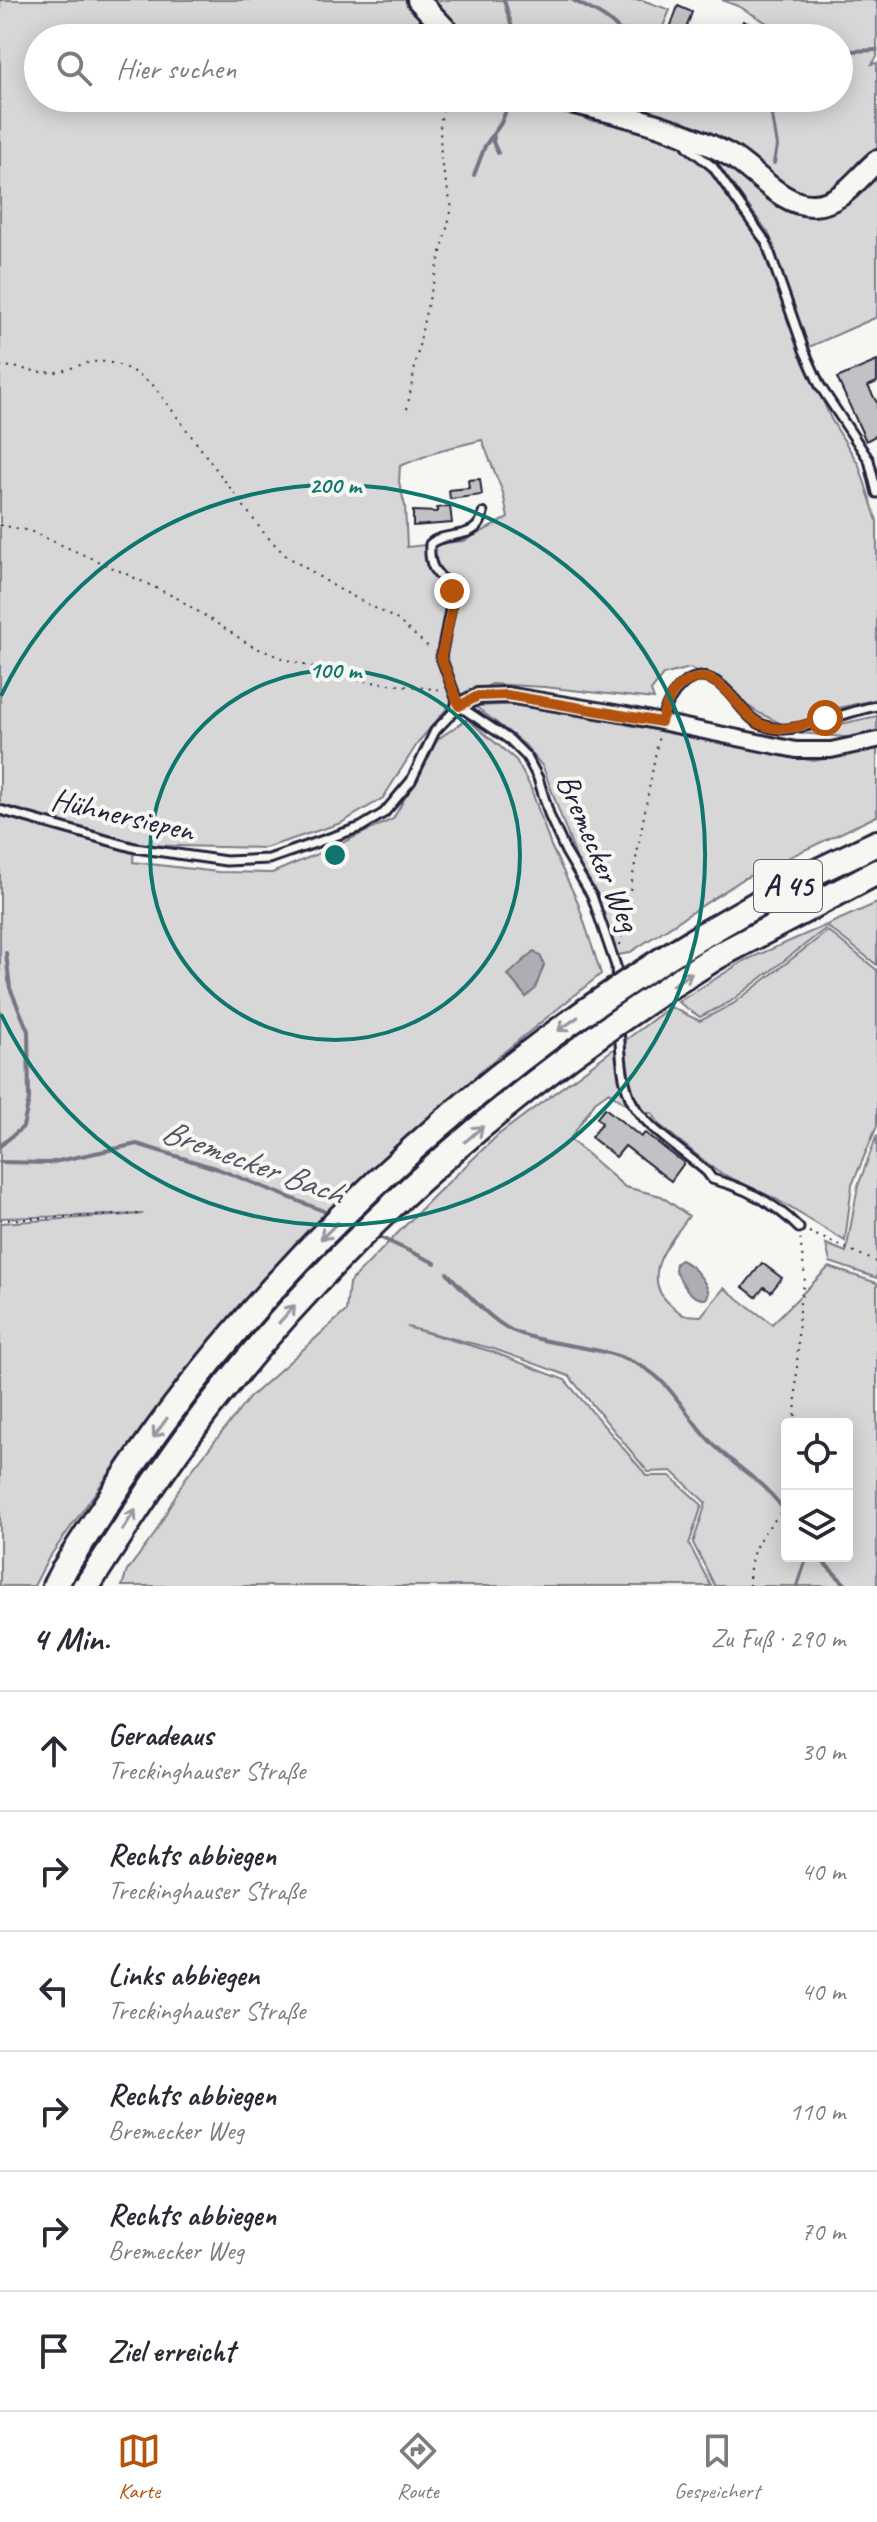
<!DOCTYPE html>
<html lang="de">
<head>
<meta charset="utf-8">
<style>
  body { margin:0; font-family:Caveat,sans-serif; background:#f7f7f7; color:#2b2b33 }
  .controls { position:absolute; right:24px; bottom:24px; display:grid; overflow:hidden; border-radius:8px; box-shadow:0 4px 20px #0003 }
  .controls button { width:72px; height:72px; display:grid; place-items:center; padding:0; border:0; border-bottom:2px solid #e1e1e2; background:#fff; color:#2b2b33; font:40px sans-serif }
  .stop { position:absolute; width:24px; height:24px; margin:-18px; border:6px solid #b45309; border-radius:50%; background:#fff }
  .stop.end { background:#b45309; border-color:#fff; box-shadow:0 2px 8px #0008 }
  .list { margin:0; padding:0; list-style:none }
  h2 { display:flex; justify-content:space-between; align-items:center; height:104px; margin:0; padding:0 32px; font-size:34px }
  h2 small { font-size:26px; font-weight:400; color:#7c7c81 }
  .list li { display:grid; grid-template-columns:52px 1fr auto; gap:24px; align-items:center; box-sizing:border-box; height:120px; padding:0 32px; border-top:2px solid #e1e1e2 }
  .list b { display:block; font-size:30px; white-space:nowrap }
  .list p { margin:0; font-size:26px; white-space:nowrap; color:#7c7c81 }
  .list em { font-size:26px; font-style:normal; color:#7c7c81 }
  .icon { flex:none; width:44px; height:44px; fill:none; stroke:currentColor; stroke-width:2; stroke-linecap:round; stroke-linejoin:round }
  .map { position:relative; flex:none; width:877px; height:1586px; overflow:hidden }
  .search { position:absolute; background:#fff; box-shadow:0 4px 20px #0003; left:24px; right:24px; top:24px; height:88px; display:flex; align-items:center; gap:20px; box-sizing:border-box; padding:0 28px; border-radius:44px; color:#7c7c81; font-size:30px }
  .sheet { height:824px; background:#fff }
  nav { display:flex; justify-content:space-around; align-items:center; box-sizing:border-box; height:112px; border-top:2px solid #e1e1e2; background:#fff; font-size:22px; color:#7c7c81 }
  nav a { display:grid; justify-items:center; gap:4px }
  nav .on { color:#b45309 }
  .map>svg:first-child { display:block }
  .green { fill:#d7d7d7; stroke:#7c7c89; stroke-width:2; fill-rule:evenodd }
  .water { fill:#adadb3; stroke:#757583; stroke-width:2 }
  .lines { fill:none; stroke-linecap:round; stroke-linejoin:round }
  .stream { stroke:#757583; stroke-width:4 }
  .building { fill:#c2c2c4; stroke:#22223b; stroke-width:2 }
  .lane-casing { stroke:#22223b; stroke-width:13 }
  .street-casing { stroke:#22223b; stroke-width:20 }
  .secondary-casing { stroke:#22223b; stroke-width:26 }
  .highway-casing { stroke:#22223b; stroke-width:30 }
  .path { stroke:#22223b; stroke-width:2; stroke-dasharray:2 6; stroke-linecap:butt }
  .lane { stroke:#f6f6f2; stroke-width:7 }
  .street { stroke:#f6f6f2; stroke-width:14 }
  .secondary { stroke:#f6f6f2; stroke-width:20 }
  .highway { stroke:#f6f6f2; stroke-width:24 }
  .highway-bridge-casing { stroke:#22223b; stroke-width:30; stroke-linecap:butt }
  .highway-bridge { stroke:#f6f6f2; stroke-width:24 }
  .oneway { stroke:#9797a0 }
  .route { stroke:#b45309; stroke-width:10 }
  .ring { fill:none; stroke:#0f766e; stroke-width:4 }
  .labels { text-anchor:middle; stroke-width:8; stroke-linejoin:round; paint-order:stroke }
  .shield { fill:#f6f6f2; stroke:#626272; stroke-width:2 }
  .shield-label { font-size:30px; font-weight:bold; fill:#22223b }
  .street-label { font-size:32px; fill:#22223b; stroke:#f6f6f2 }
  .water-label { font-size:34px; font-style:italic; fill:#535365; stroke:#f6f6f2 }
  .centre { fill:#0f766e; stroke:#f6f6f2; stroke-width:4 }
  .ring-label { font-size:24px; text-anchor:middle; font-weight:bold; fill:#0f766e; stroke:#f6f6f2; stroke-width:8; stroke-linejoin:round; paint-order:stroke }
</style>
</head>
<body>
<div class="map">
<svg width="877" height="1586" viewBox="0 0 877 1586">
  <rect width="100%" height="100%" fill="#f6f6f2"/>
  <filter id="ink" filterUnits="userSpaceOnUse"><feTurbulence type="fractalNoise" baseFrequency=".0125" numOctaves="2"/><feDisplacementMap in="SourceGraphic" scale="16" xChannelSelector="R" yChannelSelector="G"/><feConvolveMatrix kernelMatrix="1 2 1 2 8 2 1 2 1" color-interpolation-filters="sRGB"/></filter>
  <g filter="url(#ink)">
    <path class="green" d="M 0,0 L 405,0 L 440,38 L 38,38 L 38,98 L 527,98 L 591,121 L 632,124 L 674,138 L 713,170 L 764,243 L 800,349 L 831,419 L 859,465 L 877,521 L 877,699 L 822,712 L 790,728 L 759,713 L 690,668 L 663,675 L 651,691 L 654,699 L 544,687 L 492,684 L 450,705 L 419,741 L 383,798 L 341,823 L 265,848 L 134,845 L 133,862 L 218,872 L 272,873 L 329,849 L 393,819 L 438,739 L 467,719 L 516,760 L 530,786 L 551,846 L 577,900 L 601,974 L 488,1065 L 347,1195 L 263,1287 L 148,1419 L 48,1559 L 34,1586 L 0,1586 L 0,1223 L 143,1214 L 0,1218 ZM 482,440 L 503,493 L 508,518 L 464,541 L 407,547 L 405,506 L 399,482 L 400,466 L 441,450 Z
      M 428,0 L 642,0 L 670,10 L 658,38 L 590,38 L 557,33 L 553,38 L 463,38 Z
      M 722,0 L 877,0 L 877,57 L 872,64 L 877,63 L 877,317 L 807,348 L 769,234 L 718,165 L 723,145 L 632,109 L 614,98 L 839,98 L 839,38 L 782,38 L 784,33 L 740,7 Z
      M 522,704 L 814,761 L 877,749 L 877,816 L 745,878 L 629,953 L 612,956 L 543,767 L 525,745 L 475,706 Z
      M 877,716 L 877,733 L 855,738 L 800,733 Z
      M 877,903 L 877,965 L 828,927 L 730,1002 L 700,1017 L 678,1002 L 744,961 Z
      M 828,931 L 877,970 L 877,1126 L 852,1185 L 845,1241 L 774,1198 L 718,1172 L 661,1126 L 652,1113 L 637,1113 L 609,1092 L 595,1102 L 570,1139 L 625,1187 L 661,1196 L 689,1216 C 674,1238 647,1264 660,1292 C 664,1301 676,1309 683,1315 L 701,1316 L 724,1288 L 772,1324 L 829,1267 L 877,1283 L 877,1586 L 715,1586 L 693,1543 L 706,1503 L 672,1471 L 648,1472 L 569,1376 L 494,1349 L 407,1327 L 493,1352 L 565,1380 L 647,1476 L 670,1476 L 702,1505 L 689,1544 L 711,1586 L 122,1586 L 127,1571 L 154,1535 L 184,1480 L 250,1397 L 346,1311 L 349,1283 L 435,1195 L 498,1135 L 670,1007 L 700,1021 L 733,1004 ZM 787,1424 L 847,1424 L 847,1556 L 787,1556 Z
      M 877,1135 L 877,1278 L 830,1262 L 826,1244 L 846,1252 L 858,1186 Z"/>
    <path class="water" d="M 534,951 L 541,957 L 544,965 L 535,989 L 526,997 L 508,975 Z
      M 681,1260 C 694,1266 705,1280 709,1293 L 706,1299 C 689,1300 682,1282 675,1270 L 676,1263 Z"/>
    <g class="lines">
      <path class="stream" d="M 504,0 L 515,38
        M 573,0 C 589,9 606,15 619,30 L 648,33 L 654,38
        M 839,57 L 851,51 L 877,50
        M 769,98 L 777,146 L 774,163
        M 494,137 L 493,142 L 498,153
        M 474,175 L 485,146 L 501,123 L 511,98
        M 0,1146 L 23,1127 L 29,1100 L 28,1031 L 10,988 L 6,953
        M 0,1162 L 49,1163 L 137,1144 L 218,1169 L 331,1214
        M 375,1235 L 435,1263
        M 447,1273 C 464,1290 489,1319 511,1330 C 552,1348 602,1344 641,1366 C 674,1383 689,1423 716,1447 C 743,1473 764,1481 787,1514
        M 817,1556 L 847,1586
        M 797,1586 L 806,1559 L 810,1556"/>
    </g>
    <path class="building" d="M 678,6 L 692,12 L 683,37 L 669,31 Z
      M 743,21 L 754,26 L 748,38 L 735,38 Z
      M 877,361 L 877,382 L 868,386 L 877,403 L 877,435 L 866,441 L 837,378 Z
      M 480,479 L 482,495 L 450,499 L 449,490 L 469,488 L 468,480 Z
      M 450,506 L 452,523 L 413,526 L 413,511 L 437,512 L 437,508 Z
      M 605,1108 L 641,1137 L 645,1133 L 684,1163 L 671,1181 L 625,1146 L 616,1157 L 591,1137 L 602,1123 L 597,1118 Z
      M 762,1263 L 782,1278 L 771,1292 L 764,1287 L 756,1297 L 743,1287 Z"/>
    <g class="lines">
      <defs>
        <path id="lane" d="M 683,140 L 689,148 L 713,167 L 766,242 L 804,350 L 820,386 L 869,460 L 877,493
          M 483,513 C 479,542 445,530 430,544 C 428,578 444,572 453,595 L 441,657 L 459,706 L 510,740 L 527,757 L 538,778 L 550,817 L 566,852 L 592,896 L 616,966 L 617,984
          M 661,722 C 668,696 691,660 722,686 C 743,704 746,726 780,729 C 803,731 850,710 877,706
          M 0,810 L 135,848 L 226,861 L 269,859 L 361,827 L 384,813 L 411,781 L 435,731 L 459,706
          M 619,1029 C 621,1052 621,1076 630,1098 C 641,1125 685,1152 707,1172 L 712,1179 C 747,1188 775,1203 799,1228"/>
        <path id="street" d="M 459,706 L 478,696 L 507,695 L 627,715 L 796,750 L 831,750 L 877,740"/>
        <path id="secondary" d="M 418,0 L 454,38
          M 551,98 C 604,109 684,129 731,156 C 756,171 782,206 813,205 C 842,204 857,178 877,161"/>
        <path id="highway" d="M 703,935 L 795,882 L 877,843
          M 716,957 L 877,872
          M 55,1586 L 63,1571"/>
      </defs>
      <use href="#lane" class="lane-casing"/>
      <use href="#street" class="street-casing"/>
      <use href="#secondary" class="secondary-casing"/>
      <use href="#highway" class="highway-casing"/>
      <path class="path" d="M 0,366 C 18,366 37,374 56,372 C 68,370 80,364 92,362 C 116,359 136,372 154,386 L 263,532 L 285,555 L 337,588 L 396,619 L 431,649
        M 407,409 L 424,320 L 452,208 L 441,162 L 440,127 L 444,98
        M 0,525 L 30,531 L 122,572 L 177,598 L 252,646 L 284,659 L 354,680 L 443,690
        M 620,945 L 659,735
        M 0,1220 L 144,1214
        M 809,1232 L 877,1262
        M 795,1424 L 799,1308 L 805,1278 L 800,1237
        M 749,1586 C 749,1543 763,1535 787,1505"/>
      <use href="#lane" class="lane"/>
      <use href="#street" class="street"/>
      <use href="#secondary" class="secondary"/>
      <use href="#highway" class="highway"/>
      <defs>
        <path id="highway-bridge" d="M 63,1571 C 98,1516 133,1462 172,1410 C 315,1221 500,1056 703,935
          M 87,1586 C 130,1520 172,1453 222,1391 C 358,1220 529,1072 716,957"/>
      </defs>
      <use href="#highway-bridge" class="highway-bridge-casing"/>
      <use href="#highway-bridge" class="highway-bridge"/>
    </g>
    <defs><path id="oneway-shaft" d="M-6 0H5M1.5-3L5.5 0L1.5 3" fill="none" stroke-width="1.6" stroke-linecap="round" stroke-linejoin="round" transform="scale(2)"/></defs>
    <g class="oneway">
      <use href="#oneway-shaft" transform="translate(682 979) rotate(-33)"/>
      <use href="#oneway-shaft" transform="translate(568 1024) rotate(145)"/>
      <use href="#oneway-shaft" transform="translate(474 1134) rotate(-41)"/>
      <use href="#oneway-shaft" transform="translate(329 1231) rotate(135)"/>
      <use href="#oneway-shaft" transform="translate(287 1314) rotate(-48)"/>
      <use href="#oneway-shaft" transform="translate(160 1428) rotate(126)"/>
      <use href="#oneway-shaft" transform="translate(129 1520) rotate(-57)"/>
    </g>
  </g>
  <g class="lines" filter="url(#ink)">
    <path class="route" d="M 452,591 L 452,608 L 441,657 L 459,706 L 478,696 L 507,695 L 661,722 C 666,706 670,690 686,682 C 723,663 736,717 765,726 C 786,733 805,724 825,718"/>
  </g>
  <g class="ring">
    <circle cx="335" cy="855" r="185"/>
    <path d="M1 696A370 370 0 1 1 1 1014"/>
  </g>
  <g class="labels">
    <rect class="shield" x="754" y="860" width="68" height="52" rx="6"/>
    <g class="shield-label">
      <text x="788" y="896">A 45</text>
    </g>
    <g class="street-label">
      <text transform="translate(123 814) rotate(13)" y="11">Hühnersiepen</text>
      <text transform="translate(599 852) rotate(67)" y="11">Bremecker Weg</text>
    </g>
    <g class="water-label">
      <text transform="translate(253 1161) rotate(20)" y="12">Bremecker Bach</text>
    </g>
  </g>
  <circle cx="335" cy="855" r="12" class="centre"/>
  <g class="ring-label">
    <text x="335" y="493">200 m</text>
    <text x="335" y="678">100 m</text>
  </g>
</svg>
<div class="controls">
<button><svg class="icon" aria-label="locate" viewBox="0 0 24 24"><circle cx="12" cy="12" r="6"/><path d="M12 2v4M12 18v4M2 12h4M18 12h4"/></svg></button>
<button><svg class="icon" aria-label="layers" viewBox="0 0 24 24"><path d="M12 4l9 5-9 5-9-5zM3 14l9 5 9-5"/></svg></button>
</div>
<div class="stop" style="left:825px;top:718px"></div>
<div class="stop end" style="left:452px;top:591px"></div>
<div class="search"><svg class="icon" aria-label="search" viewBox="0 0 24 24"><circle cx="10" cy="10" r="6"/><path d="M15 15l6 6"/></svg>Hier suchen</div>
</div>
<section class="sheet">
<h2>4 Min.<small>Zu Fuß · 290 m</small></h2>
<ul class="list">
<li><svg class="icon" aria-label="ahead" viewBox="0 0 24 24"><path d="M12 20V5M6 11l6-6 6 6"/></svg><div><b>Geradeaus</b><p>Treckinghauser Straße</p></div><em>30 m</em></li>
<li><svg class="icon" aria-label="right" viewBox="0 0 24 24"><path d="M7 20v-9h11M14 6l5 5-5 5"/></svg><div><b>Rechts abbiegen</b><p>Treckinghauser Straße</p></div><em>40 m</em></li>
<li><svg class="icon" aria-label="left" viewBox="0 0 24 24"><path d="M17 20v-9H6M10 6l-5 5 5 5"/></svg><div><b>Links abbiegen</b><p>Treckinghauser Straße</p></div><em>40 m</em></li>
<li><svg class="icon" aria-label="right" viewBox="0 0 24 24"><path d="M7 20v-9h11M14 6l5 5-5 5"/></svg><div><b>Rechts abbiegen</b><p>Bremecker Weg</p></div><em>110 m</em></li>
<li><svg class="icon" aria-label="right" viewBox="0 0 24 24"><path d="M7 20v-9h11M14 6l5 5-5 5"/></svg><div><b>Rechts abbiegen</b><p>Bremecker Weg</p></div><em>70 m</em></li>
<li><svg class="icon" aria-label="arrive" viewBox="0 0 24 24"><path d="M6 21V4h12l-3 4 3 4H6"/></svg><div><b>Ziel erreicht</b></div></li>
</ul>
</section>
<nav>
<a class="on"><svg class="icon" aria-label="map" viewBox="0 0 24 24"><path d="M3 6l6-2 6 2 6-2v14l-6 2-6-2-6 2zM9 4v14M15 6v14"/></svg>Karte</a>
<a><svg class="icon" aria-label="directions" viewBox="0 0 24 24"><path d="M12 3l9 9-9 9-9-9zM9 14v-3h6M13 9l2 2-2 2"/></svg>Route</a>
<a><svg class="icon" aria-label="saved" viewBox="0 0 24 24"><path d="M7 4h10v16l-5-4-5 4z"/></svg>Gespeichert</a>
</nav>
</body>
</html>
